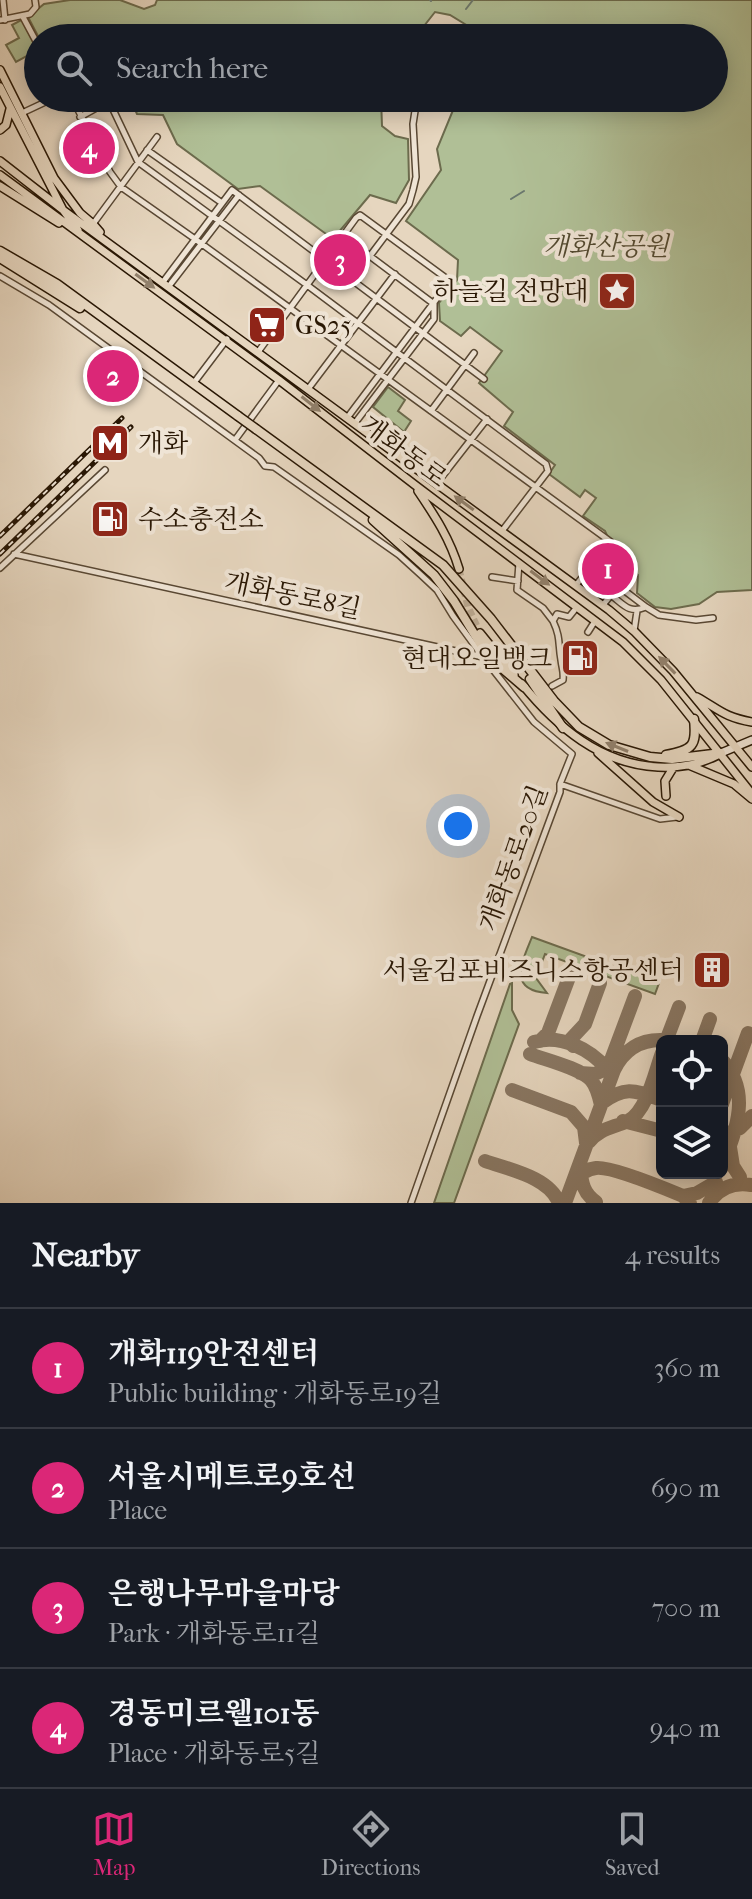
<!DOCTYPE html>
<html lang="en">
<head>
<meta charset="utf-8">
<style>
  body { margin:0; font-family:"IM FELL French Canon","Noto Serif KR",serif; background:#242831; color:#f1f3f6 }
  .controls { position:absolute; right:24px; bottom:24px; display:grid; overflow:hidden; border-radius:12px; box-shadow:0 4px 20px #0003 }
  .controls button { width:72px; height:72px; display:grid; place-items:center; padding:0; border:0; border-bottom:2px solid #363941; background:#171b24; color:#f1f3f6; font:40px sans-serif }
  .you { position:absolute; left:458px; top:826px; width:28px; height:28px; margin:-20px; border:6px solid #fff; border-radius:50%; background:#1a73e8; box-shadow:0 0 0 12px #1a73e833 }
  .badge { display:grid; place-items:center; width:52px; height:52px; border-radius:50%; background:#db2777; color:#fff; font-size:26px; font-weight:700 }
  .pin { position:absolute; translate:-50% -50%; border:4px solid #fff; box-shadow:0 2px 8px #0006 }
  .list { margin:0; padding:0; list-style:none }
  h2 { display:flex; justify-content:space-between; align-items:center; height:104px; margin:0; padding:0 32px; font-size:34px }
  h2 small { font-size:26px; font-weight:400; color:#9ea1a6 }
  .list li { display:grid; grid-template-columns:52px 1fr auto; gap:24px; align-items:center; box-sizing:border-box; height:120px; padding:0 32px; border-top:2px solid #363941 }
  .list b { display:block; font-size:30px; white-space:nowrap }
  .list p { margin:0; font-size:26px; white-space:nowrap; color:#9ea1a6 }
  .list em { font-size:26px; font-style:normal; color:#9ea1a6 }
  .icon { flex:none; width:44px; height:44px; fill:none; stroke:currentColor; stroke-width:2; stroke-linecap:round; stroke-linejoin:round }
  .map { position:relative; flex:none; width:752px; height:1203px; overflow:hidden }
  .search { position:absolute; background:#171b24; box-shadow:0 4px 20px #0003; left:24px; right:24px; top:24px; height:88px; display:flex; align-items:center; gap:20px; box-sizing:border-box; padding:0 28px; border-radius:44px; color:#9ea1a6; font-size:30px }
  .sheet { height:584px; background:#171b24 }
  nav { display:flex; justify-content:space-around; align-items:center; box-sizing:border-box; height:112px; border-top:2px solid #363941; background:#171b24; font-size:22px; color:#9ea1a6 }
  nav a { display:grid; justify-items:center; gap:4px }
  nav .on { color:#db2777 }
  .map>svg:first-child { display:block }
  .green { fill:#b0bf96; stroke:#6c6b4d; stroke-width:2 }
  .lines { fill:none; stroke-linecap:round; stroke-linejoin:round }
  .stream { stroke:#6a786e; stroke-width:2 }
  .taxiway { stroke:#887662; stroke-width:14 }
  .primary-tunnel { stroke:#c0b09a; stroke-width:7; stroke-dasharray:7 3.5; stroke-linecap:butt }
  .street-casing { stroke:#584733; stroke-width:8 }
  .secondary-casing { stroke:#291704; stroke-width:10 }
  .primary-casing { stroke:#291704; stroke-width:10 }
  .highway-casing { stroke:#291704; stroke-width:11 }
  .street { stroke:#efe4d5; stroke-width:5 }
  .secondary { stroke:#efe4d5; stroke-width:7 }
  .primary { stroke:#e6d6bf; stroke-width:7 }
  .highway { stroke:#e6d6bf; stroke-width:8 }
  .rail-casing { stroke:#291704; stroke-width:5 }
  .rail { stroke:#efe4d5; stroke-width:2; stroke-dasharray:6; stroke-linecap:butt }
  .highway-bridge-casing { stroke:#291704; stroke-width:11; stroke-linecap:butt }
  .highway-bridge { stroke:#e6d6bf; stroke-width:8 }
  .oneway { fill:#91806b }
  .labels { text-anchor:middle; stroke-width:8; stroke-linejoin:round; paint-order:stroke }
  .park-label { font-size:26px; font-style:italic; fill:#524930; stroke:#efe4d5 }
  .poi-label { font-size:26px; fill:#291704; stroke:#efe4d5; text-anchor:end }
  .street-label { font-size:26px; fill:#291704; stroke:#efe4d5 }
</style>
</head>
<body>
<div class="map">
<svg width="752" height="1203" viewBox="0 0 752 1203">
  <rect width="100%" height="100%" fill="#e6d6bf"/>
  <filter id="stains"><feTurbulence type="fractalNoise" baseFrequency=".0025" numOctaves="4"/><feColorMatrix values="0 0 0 0 .2 0 0 0 0 .09 0 0 0 0 .02 0 0 0 .5 -.17"/></filter>
  <radialGradient id="worn" r=".72"><stop offset=".6" stop-color="#630" stop-opacity="0"/><stop offset="1" stop-color="#630" stop-opacity=".3"/></radialGradient>
  <path class="green" d="M 70,0 L 120,0 L 144,9 L 155,5 L 157,0 L 752,0 L 752,590 L 717,592 L 699,604 L 671,609 L 655,607 L 637,593 L 638,575 L 605,552 L 610,542 L 605,531 L 583,516 L 596,498 L 585,490 L 580,497 L 549,474 L 555,465 L 504,426 L 513,412 L 479,383 L 502,351 L 470,327 L 461,336 L 440,321 L 439,303 L 457,280 L 458,260 L 406,221 L 441,170 L 437,149 L 458,98 L 714,98 L 714,38 L 468,38 L 468,26 L 450,15 L 435,12 L 424,26 L 425,38 L 39,38 L 28,17 L 44,4 Z
    M 23,19 L 38,47 L 38,50 L 16,62 L 6,45 L 19,38 L 12,25 Z
    M 130,98 L 381,98 L 382,126 L 395,136 L 408,139 L 409,180 L 396,203 L 370,195 L 333,239 L 260,186 L 238,189 L 177,144 L 163,115 L 137,114 Z
    M 388,387 L 405,400 L 398,411 L 411,421 L 404,432 L 373,407 Z
    M 532,937 L 659,983 L 655,994 L 545,954 L 536,978 L 547,993 C 507,990 522,962 532,937 Z
    M 512,983 L 512,1010 L 519,1024 L 454,1203 L 434,1203 L 510,984 Z"/>
  <g class="lines">
    <path class="stream" d="M 430,0 L 431,1
      M 466,9 L 473,0
      M 511,199 L 524,191"/>
    <path class="taxiway" d="M 540,1041 L 548,1033 L 571,972
      M 666,1041 L 679,1007
      M 702,1041 L 710,1019
      M 534,1042 C 561,1034 590,1049 607,1069
      M 573,1046 L 571,1039 L 585,1024 L 600,983
      M 530,1054 C 546,1060 580,1068 591,1080 C 597,1087 599,1096 601,1105
      M 722,1060 C 752,1092 736,1130 722,1167
      M 580,1073 L 595,1074 L 608,1068 L 635,996
      M 512,1090 L 571,1112 L 584,1127 L 586,1143
      M 602,1103 C 626,1085 636,1091 662,1100
      M 722,1104 L 748,1033
      M 623,1121 L 662,1131
      M 722,1136 L 740,1128 L 752,1116
      M 589,1142 C 600,1128 613,1128 628,1121 C 647,1111 655,1072 662,1053
      M 730,1147 L 733,1166 L 740,1177
      M 485,1161 C 510,1170 549,1177 559,1203
      M 580,1168 C 582,1183 583,1193 596,1202
      M 575,1181 C 581,1173 587,1169 596,1168 C 612,1166 666,1189 683,1196 L 690,1203
      M 683,1196 L 697,1193 L 716,1182
      M 565,1203 L 614,1070 C 626,1046 646,1037 672,1041
      M 709,1203 C 719,1188 733,1182 751,1185"/>
    <path class="primary-tunnel" d="M 459,569 L 468,607 L 480,633"/>
    <defs>
      <path id="street" d="M 3,0 L 5,20
        M 23,17 L 38,45
        M 0,20 L 30,14 L 36,7 L 35,0
        M 72,98 L 110,172 L 121,187 L 195,239 L 611,542 L 576,585
        M 22,113 L 54,98
        M 80,117 L 109,101 L 138,162 L 307,285 L 546,464 L 548,471 L 502,531
        M 147,150 L 222,203
        M 93,224 L 157,137
        M 343,236 L 434,304
        M 370,256 L 409,204 L 413,190 L 416,177 L 413,124 L 417,98
        M 0,276 L 49,305 L 259,458 L 265,466 L 274,467 L 399,555 L 421,575 L 437,590 L 453,616 L 483,657
        M 163,282 L 232,190 L 484,379
        M 169,286 L 239,195
        M 258,352 L 356,218 L 360,215 L 450,281 L 347,418
        M 196,380 L 227,339
        M 308,389 L 395,274
        M 431,411 L 474,353
        M 355,423 L 434,319 L 434,305
        M 235,440 L 279,380
        M 437,483 L 487,419
        M 14,554 L 483,657 L 534,722 L 572,754 L 560,784 L 560,792 L 477,1016 L 411,1203
        M 519,563 L 517,590 L 543,608 L 553,621
        M 592,566 L 646,607 L 659,615 L 696,620 L 713,618
        M 0,568 L 105,470
        M 492,577 L 518,581
        M 603,605 L 611,595 C 624,605 629,614 646,607
        M 634,631 L 637,611
        M 588,632 L 595,621
        M 552,686 L 563,680 C 564,671 562,669 561,660 C 558,644 561,638 553,621 L 557,614 L 569,617 L 577,607
        M 560,784 L 660,819 L 677,817"/>
      <path id="secondary" d="M 721,753 L 752,740"/>
      <path id="primary" d="M 0,70 L 54,178 L 80,213 L 93,224 L 100,232
        M 0,87 L 63,210 L 78,230
        M 0,130 L 6,125 L 10,109
        M 0,161 L 63,210 L 609,610 L 635,632 L 673,671 L 752,767
        M 0,175 L 279,380 L 415,485 L 623,642 L 661,680 L 752,794
        M 0,186 L 59,223
        M 418,491 C 435,516 450,539 459,569
        M 480,633 L 514,675
        M 522,684 C 557,727 600,764 658,767 C 680,768 699,765 718,755
        M 697,697 C 720,710 724,717 752,722
        M 598,753 L 653,802 L 679,817
        M 691,766 L 734,784 L 752,799
        M 666,796 L 665,781 L 673,768"/>
      <path id="highway" d="M 0,251 L 57,284 L 238,416
        M 0,258 L 80,308
        M 256,429 L 443,565 L 491,619 L 554,701 L 579,727 L 609,745 L 650,757 L 672,759 L 721,753
        M 373,520 L 434,575 L 454,601 L 481,645 L 496,663 L 524,687
        M 530,679 L 563,728
        M 666,755 C 693,750 697,746 694,719"/>
    </defs>
    <use href="#street" class="street-casing"/>
    <use href="#secondary" class="secondary-casing"/>
    <use href="#primary" class="primary-casing"/>
    <use href="#highway" class="highway-casing"/>
    <use href="#street" class="street"/>
    <use href="#secondary" class="secondary"/>
    <use href="#primary" class="primary"/>
    <use href="#highway" class="highway"/>
    <defs>
      <path id="rail" d="M 0,536 L 122,418
        M 0,554 L 131,427"/>
    </defs>
    <use href="#rail" class="rail-casing"/>
    <use href="#rail" class="rail"/>
    <defs>
      <path id="highway-bridge" d="M 238,416 L 256,429"/>
    </defs>
    <use href="#highway-bridge" class="highway-bridge-casing"/>
    <use href="#highway-bridge" class="highway-bridge"/>
  </g>
  <defs><path id="oneway-solid" d="M-6-.8H1V-3.2L6.5 0L1 3.2V.8H-6Z" transform="scale(2)"/></defs>
  <g class="oneway">
    <use href="#oneway-solid" transform="translate(145 281) rotate(36)"/>
    <use href="#oneway-solid" transform="translate(311 404) rotate(38)"/>
    <use href="#oneway-solid" transform="translate(464 503) rotate(-144)"/>
    <use href="#oneway-solid" transform="translate(540 578) rotate(37)"/>
    <use href="#oneway-solid" transform="translate(667 665) rotate(-134)"/>
    <use href="#oneway-solid" transform="translate(617 747) rotate(-158)"/>
  </g>
  <defs>
    <symbol id="sight-square" viewBox="-11 -11 22 22"><rect x="-9" y="-9" width="18" height="18" rx="4" fill="#8f2418" stroke="#efe4d5"/><path d="M0-6L1.8-2.2L6-1.7L2.9 1.2L3.7 5.4L0 3.3L-3.7 5.4L-2.9 1.2L-6-1.7L-1.8-2.2Z" fill="#fff"/></symbol>
    <symbol id="supermarket-square" viewBox="-11 -11 22 22"><rect x="-9" y="-9" width="18" height="18" rx="4" fill="#8f2418" stroke="#efe4d5"/><path d="M-6-5.5h2.5l.6 2H6L4.5 2H-2.5L-4.4-4H-6ZM-1.5 3.2a1.3 1.3 0 1 0 .1 0ZM3 3.2a1.3 1.3 0 1 0 .1 0Z" fill="#fff"/></symbol>
    <symbol id="metro-square" viewBox="-11 -11 22 22"><rect x="-9" y="-9" width="18" height="18" rx="4" fill="#8f2418" stroke="#efe4d5"/><path d="M-5.5 5V-5H-3L0 0L3-5H5.5V5H3V-.5L0 4L-3-.5V5Z" fill="#fff"/></symbol>
    <symbol id="fuel-square" viewBox="-11 -11 22 22"><rect x="-9" y="-9" width="18" height="18" rx="4" fill="#8f2418" stroke="#efe4d5"/><path d="M-5.5-6h7V0h2V4h1.3V-2.5L3-4.5l.8-.8L6-3V5H2.5V1h-1V6h-7ZM-4.2-4.7v3.2H.2V-4.7Z" fill="#fff"/></symbol>
    <symbol id="building-square" viewBox="-11 -11 22 22"><rect x="-9" y="-9" width="18" height="18" rx="4" fill="#8f2418" stroke="#efe4d5"/><path d="M-4-6H4V6H1V3H-1V6H-4ZM-2.5-4.3h1.7v1.8h-1.7ZM.8-4.3h1.7v1.8H.8ZM-2.5-1h1.7V.8h-1.7ZM.8-1h1.7V.8H.8Z" fill="#fff"/></symbol>
  </defs>
  <g fill-rule="evenodd">
    <use href="#sight-square" x="595" y="269" width="44" height="44"/>
    <use href="#supermarket-square" x="245" y="303" width="44" height="44"/>
    <use href="#metro-square" x="88" y="421" width="44" height="44"/>
    <use href="#fuel-square" x="88" y="497" width="44" height="44"/>
    <use href="#fuel-square" x="558" y="636" width="44" height="44"/>
    <use href="#building-square" x="690" y="948" width="44" height="44"/>
  </g>
  <g class="labels">
    <g class="park-label">
      <text x="606" y="255">개화산공원</text>
    </g>
    <g class="poi-label">
      <text x="589" y="300">하늘길 전망대</text>
      <text x="295" y="334" text-anchor="start">GS25</text>
      <text x="138" y="452" text-anchor="start">개화</text>
      <text x="138" y="528" text-anchor="start">수소충전소</text>
      <text x="552" y="667">현대오일뱅크</text>
      <text x="684" y="979">서울김포비즈니스항공센터</text>
    </g>
    <g class="street-label">
      <text transform="translate(404 451) rotate(37)" y="9">개화동로</text>
      <text transform="translate(293 595) rotate(12)" y="9">개화동로8길</text>
      <text transform="translate(513 858) rotate(-70)" y="9">개화동로20길</text>
    </g>
  </g>
  <rect width="100%" height="100%" filter="url(#stains)"/>
  <rect width="100%" height="100%" fill="url(#worn)"/>
</svg>
<div class="controls">
<button><svg class="icon" aria-label="locate" viewBox="0 0 24 24"><circle cx="12" cy="12" r="6"/><path d="M12 2v4M12 18v4M2 12h4M18 12h4"/></svg></button>
<button><svg class="icon" aria-label="layers" viewBox="0 0 24 24"><path d="M12 4l9 5-9 5-9-5zM3 14l9 5 9-5"/></svg></button>
</div>
<div class="you"></div>
<div class="pin badge" style="left:608px;top:569px">1</div>
<div class="pin badge" style="left:113px;top:376px">2</div>
<div class="pin badge" style="left:340px;top:260px">3</div>
<div class="pin badge" style="left:89px;top:148px">4</div>
<div class="search"><svg class="icon" aria-label="search" viewBox="0 0 24 24"><circle cx="10" cy="10" r="6"/><path d="M15 15l6 6"/></svg>Search here</div>
</div>
<section class="sheet">
<h2>Nearby<small>4 results</small></h2>
<ul class="list">
<li><span class="badge">1</span><div><b>개화119안전센터</b><p>Public building · 개화동로19길</p></div><em>360 m</em></li>
<li><span class="badge">2</span><div><b>서울시메트로9호선</b><p>Place</p></div><em>690 m</em></li>
<li><span class="badge">3</span><div><b>은행나무마을마당</b><p>Park · 개화동로11길</p></div><em>700 m</em></li>
<li><span class="badge">4</span><div><b>경동미르웰101동</b><p>Place · 개화동로5길</p></div><em>940 m</em></li>
</ul>
</section>
<nav>
<a class="on"><svg class="icon" aria-label="map" viewBox="0 0 24 24"><path d="M3 6l6-2 6 2 6-2v14l-6 2-6-2-6 2zM9 4v14M15 6v14"/></svg>Map</a>
<a><svg class="icon" aria-label="directions" viewBox="0 0 24 24"><path d="M12 3l9 9-9 9-9-9zM9 14v-3h6M13 9l2 2-2 2"/></svg>Directions</a>
<a><svg class="icon" aria-label="saved" viewBox="0 0 24 24"><path d="M7 4h10v16l-5-4-5 4z"/></svg>Saved</a>
</nav>
</body>
</html>
